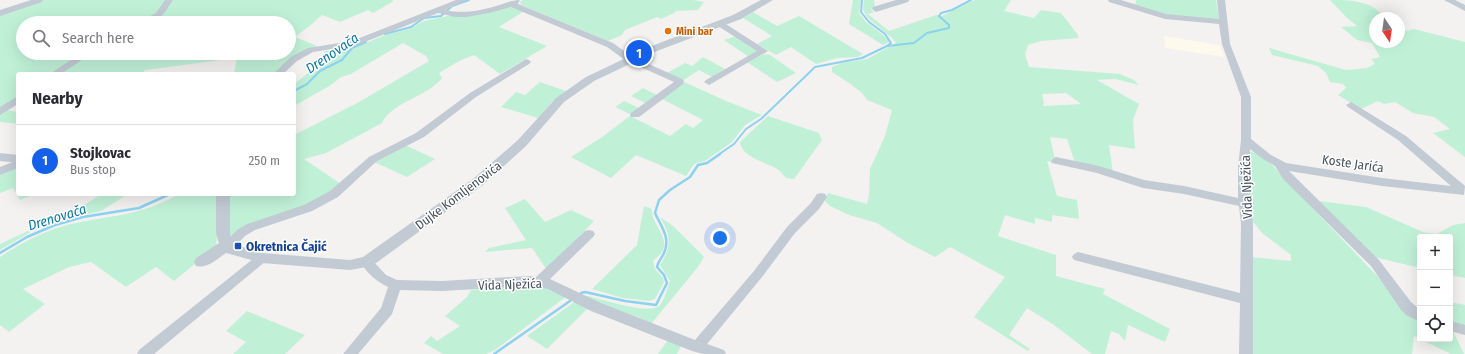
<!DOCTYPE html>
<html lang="en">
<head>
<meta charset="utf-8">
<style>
  body { margin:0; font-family:"Fira Sans Condensed",sans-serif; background:#f2f2f3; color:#2b2b33 }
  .controls { position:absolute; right:12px; bottom:12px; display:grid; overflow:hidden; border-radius:4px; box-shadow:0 4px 16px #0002 }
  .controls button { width:36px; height:36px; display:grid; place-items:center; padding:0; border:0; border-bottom:1px solid #e1e1e2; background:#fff; color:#2b2b33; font:20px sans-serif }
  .compass { position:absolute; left:1369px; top:12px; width:36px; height:36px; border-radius:50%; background:#fff; box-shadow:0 4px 16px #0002; rotate:167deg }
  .you { position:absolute; left:720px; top:238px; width:14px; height:14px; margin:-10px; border:3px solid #fff; border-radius:50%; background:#1a73e8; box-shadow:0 0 0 6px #1a73e833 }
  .badge { display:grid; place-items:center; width:26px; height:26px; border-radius:50%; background:#1560ea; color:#fff; font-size:13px; font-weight:700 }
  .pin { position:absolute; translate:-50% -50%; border:2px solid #fff; box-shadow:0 1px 4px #0006 }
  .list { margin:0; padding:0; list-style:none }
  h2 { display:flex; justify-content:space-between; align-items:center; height:52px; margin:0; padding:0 16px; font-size:17px }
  h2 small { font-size:13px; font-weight:400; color:#7c7c81 }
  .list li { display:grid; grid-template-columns:26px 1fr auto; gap:12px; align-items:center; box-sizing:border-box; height:72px; padding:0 16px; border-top:1px solid #e1e1e2 }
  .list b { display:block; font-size:15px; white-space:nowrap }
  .list p { margin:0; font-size:13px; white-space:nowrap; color:#7c7c81 }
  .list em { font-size:13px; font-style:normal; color:#7c7c81 }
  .icon { flex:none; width:22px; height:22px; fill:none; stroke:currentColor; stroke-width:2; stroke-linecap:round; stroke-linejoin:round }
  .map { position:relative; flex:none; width:1465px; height:354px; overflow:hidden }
  .search { position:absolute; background:#fff; box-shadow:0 4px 16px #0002; left:16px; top:16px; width:280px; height:44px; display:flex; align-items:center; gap:10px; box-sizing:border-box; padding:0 14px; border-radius:22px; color:#7c7c81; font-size:15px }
  .panel { position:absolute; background:#fff; box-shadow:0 4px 16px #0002; left:16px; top:72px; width:280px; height:124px; border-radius:4px }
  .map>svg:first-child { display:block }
  .commercial { fill:#fdf9ec }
  .green { fill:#c0f1d7; fill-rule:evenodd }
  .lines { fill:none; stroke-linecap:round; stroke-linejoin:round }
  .stream-far1 { stroke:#8cd2ef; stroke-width:2 }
  .stream { stroke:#8cd2ef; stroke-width:2.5 }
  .minor { fill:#c2cad3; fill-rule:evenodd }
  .tertiary { fill:#c2cad3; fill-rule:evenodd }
  .food-dot { fill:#e8710a; stroke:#fff; stroke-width:1.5 }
  .transit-dot { fill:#1a4fb4; stroke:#fff; stroke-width:1.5 }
  .labels { text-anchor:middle; stroke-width:3; stroke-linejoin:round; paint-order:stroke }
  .far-food-label { font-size:11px; font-weight:bold; fill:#c56008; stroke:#fff; text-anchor:start }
  .street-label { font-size:13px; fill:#48525f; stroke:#fff }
  .transit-label { font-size:13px; font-weight:bold; fill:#164399; stroke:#fff; text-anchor:start }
  .water-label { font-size:14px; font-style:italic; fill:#097aaa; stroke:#fff }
</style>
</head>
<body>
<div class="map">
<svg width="1465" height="354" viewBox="0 0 1465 354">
  <rect width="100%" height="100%" fill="#f4f1f1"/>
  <path class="commercial" d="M 1164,36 L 1220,45 L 1224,57 L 1165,48 Z"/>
  <path class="green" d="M 44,0 L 167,0 L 156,15 L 132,23 L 23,23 L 23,53 L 83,53 L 52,74 L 18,74 L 18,97 L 0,109 L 0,15 Z
    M 173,0 L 391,0 L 394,1 L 373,13 L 368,10 L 340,22 L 322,15 L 312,24 L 295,37 L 317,46 C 300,52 286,61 274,74 L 234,74 L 237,58 L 145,70 L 142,74 L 59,74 L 92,53 L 214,53 L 213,55 L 229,53 L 289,53 L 289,23 L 150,23 L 157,21 Z
    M 523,0 L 693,0 L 704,2 L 698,10 L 676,11 L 674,13 L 661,19 L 657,17 L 625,30 L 622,35 L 608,41 L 521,5 L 520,2 Z
    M 853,0 L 861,0 L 859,13 L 866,22 L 888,39 L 889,42 L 883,45 L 849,24 Z
    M 864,0 L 874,0 L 875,7 L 871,9 L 874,12 L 868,14 L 889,31 L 936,15 L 942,16 L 975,0 L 1011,0 L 1004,11 L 1034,18 L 1041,10 L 1061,13 L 1078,35 L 1078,38 L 1041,41 L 1028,45 L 1025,54 L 1029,67 L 1120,74 L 1134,80 L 1139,85 L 1115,79 L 1097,80 L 1139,104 L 1133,120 L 1135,149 L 1109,145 L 1113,173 L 1075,163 L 1067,139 L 1050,137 L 1055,159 L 1051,158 L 1051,162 L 1047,161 L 1057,196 L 1077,200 L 1079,219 L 1052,215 L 1052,222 L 1035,218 L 1035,224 L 1005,215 L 998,236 L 1056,255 L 1056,276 L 1105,289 L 1103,294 L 1170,329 L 1165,342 L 1128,325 L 1125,341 L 1119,334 L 1111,331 L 1105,354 L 1092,354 L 1054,325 L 1027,308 L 1009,335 L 1030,349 L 1028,351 L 974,317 L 1005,277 L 950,247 L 935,257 L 906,242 L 877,223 L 849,215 L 830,206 L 825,201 L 828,193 L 867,204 L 869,195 L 870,169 L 885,136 L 892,110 L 867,100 L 862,93 L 849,83 L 832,72 L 832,67 L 842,63 L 867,59 L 896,43 L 893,39 L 869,19 L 863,10 ZM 1066,93 L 1081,104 L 1043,106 L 1044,102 L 1042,94 Z
    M 1136,0 L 1216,0 L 1219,18 L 1216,20 L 1162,14 L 1135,6 Z
    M 1330,0 C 1348,0 1374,0 1384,18 L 1375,18 L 1375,42 L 1399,42 L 1399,28 L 1408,31 L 1414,29 L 1465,42 L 1465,157 L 1433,133 L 1450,129 L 1434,117 L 1413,113 L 1395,102 L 1384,104 L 1378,101 L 1361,109 L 1338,95 L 1346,88 L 1343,84 L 1330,82 L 1326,73 L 1318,66 L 1272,55 L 1269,48 L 1346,70 L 1367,68 L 1375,64 L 1371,59 L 1380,57 L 1372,43 L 1357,40 L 1341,27 L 1357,26 L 1348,19 Z
    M 512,7 L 526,10 L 499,27 L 547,46 L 500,74 L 474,55 L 459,61 L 439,73 L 442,78 C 427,97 392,102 382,123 L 326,153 L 304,159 L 341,184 L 323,197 L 232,237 L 230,236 L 230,194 L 294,194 L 294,135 L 359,102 L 429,61 L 426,56 L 403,43 L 351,74 L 341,77 L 331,85 L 294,106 L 294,84 L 325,60 L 324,51 L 354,48 L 385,35 L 409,29 L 424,21 L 448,16 L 462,16 Z
    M 753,12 L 777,26 L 799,16 L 863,54 L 857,57 L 837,58 L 816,64 L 791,47 L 776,55 L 757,44 L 772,36 L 743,18 Z
    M 736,36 L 759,51 L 749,57 L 724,40 Z
    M 764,54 L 770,55 L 796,73 L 777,82 L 747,62 Z
    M 703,57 L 725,69 L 712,77 L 699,70 L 682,81 L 726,101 L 762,115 L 745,125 L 732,142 L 705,161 L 694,164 L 686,176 L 636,155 L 611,178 L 571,157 L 602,137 L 630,116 L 670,136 L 686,124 L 693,128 L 703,120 L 662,99 L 682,84 L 667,73 L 685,63 L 692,66 Z
    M 540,82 L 566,91 L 552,102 L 538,118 L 501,107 L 516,92 L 525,95 Z
    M 643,88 L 657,95 L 645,103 L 631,96 Z
    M 624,101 L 639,108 L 630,114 L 615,107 Z
    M 6,110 L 18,112 L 18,124 L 0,122 L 0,114 Z
    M 768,116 L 819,133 L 822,140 L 794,179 L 786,178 C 783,175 781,171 777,169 C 766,162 741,157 740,142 Z
    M 405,145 L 435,159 L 407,177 L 374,162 Z
    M 1246,151 C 1258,151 1272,163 1279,173 L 1420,321 L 1420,339 L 1450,339 L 1450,329 L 1452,329 L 1464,354 L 1451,354 L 1414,336 L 1412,354 L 1250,354 L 1251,257 L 1291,261 L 1291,255 L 1262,233 L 1250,218 Z
    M 18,168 L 18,194 L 35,194 L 20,200 L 13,188 L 0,193 L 0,174 Z
    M 102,194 L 128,194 L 101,211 L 55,221 L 34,230 L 0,250 L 0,244 L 84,205 Z
    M 179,194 L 217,194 C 216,212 218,230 216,247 L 174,281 L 156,267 L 126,287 L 91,262 L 69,267 L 23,289 L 45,304 L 9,332 L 0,325 L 0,257 C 21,243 42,232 67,225 C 108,215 140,217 179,194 Z
    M 525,199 L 545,222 L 571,210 L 594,221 L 547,270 L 532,248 L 485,252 L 489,248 L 526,240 L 505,208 Z
    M 1319,201 L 1366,207 L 1423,232 L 1437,234 L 1453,225 L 1465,223 L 1465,278 L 1450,275 L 1450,237 L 1420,237 L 1420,268 L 1374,257 Z
    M 644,206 L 652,209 C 650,223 671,237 662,252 C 660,255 656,258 653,261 L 655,269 L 663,278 L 664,282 L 655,299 L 649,301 L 623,298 L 592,289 L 637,245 Z
    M 660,217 L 673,226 L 704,257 L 698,267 L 651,324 L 640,318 L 585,299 L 588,296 C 601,299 652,316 660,305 C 665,299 667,288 670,281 L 660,265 C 672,247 671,235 660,217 Z
    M 525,284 L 540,286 L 567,296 L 495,350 L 486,354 L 443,354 L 424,343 L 431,336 L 437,341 L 460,326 L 445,316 L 467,297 L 471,290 Z
    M 577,300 L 589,307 L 547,349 L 527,336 Z
    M 1450,302 L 1465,305 L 1465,327 L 1450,323 Z
    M 247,311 L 305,335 L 285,354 L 233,354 L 246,342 L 226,331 Z
    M 668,340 L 681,346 L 677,354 L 658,354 Z"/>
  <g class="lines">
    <path class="stream-far1" d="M 862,0 L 861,12 L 869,22 L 885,34 L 891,43 L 888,45
      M 385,34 L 411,27 L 424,18 L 441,16 L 452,6 L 469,0
      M 294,91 L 307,84 L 320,71 L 342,60 L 352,48 L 366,42
      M 718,155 L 734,144 L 746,129 L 761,119 L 815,67 L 862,58 L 887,46 L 914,43 L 927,33 L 949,28 L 949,25 L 939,16 L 941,13 L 952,10 L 971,0"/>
    <path class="stream" d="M 0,253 L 27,237 L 55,225 L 83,217 L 139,208 L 170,194
      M 581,293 L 585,292 L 625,301 L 656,305 L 667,283 L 664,275 L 657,267 C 658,261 662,258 664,253 C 671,238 661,226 655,213 L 659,200 L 670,190 L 690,177 L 698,165 L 707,163 L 720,154
      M 494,354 L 570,301"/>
    <path class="minor" d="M 31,0 L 43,0 L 42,2 L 0,16 L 0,10 Z
      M 165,0 L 173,0 C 162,17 159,23 137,23 L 156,13 Z
      M 456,0 L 467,0 L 445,10 C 461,14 480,11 496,6 C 505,4 511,0 520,0 L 518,4 L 613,43 L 631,56 L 682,79 L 684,81 L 683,84 L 639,117 L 631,117 L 630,115 L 631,113 L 674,82 L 625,60 L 607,47 L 511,7 L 489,13 L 466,17 L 455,17 L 438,13 L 357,45 L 313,52 L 297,61 L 283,74 L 273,74 L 291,57 L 308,48 L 352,41 Z
      M 896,0 L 909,0 L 908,2 L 876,12 L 872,9 L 873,7 Z
      M 1108,0 L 1121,0 L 1166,14 L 1219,19 L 1217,0 L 1225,0 L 1230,44 L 1251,97 L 1251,139 L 1271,155 L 1286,163 L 1382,178 L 1451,186 L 1398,140 L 1348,107 L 1346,105 L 1351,102 L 1406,136 L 1465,186 L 1464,195 L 1382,186 L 1289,171 L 1379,260 L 1411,302 L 1420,310 L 1420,322 L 1406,315 L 1401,310 L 1371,266 L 1283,179 L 1275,166 L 1263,159 L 1250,149 L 1249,189 L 1253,224 L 1253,354 L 1239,354 L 1240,303 L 1074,260 L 1072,257 L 1074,254 L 1078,252 L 1240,293 L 1241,224 L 1239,206 L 1184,194 L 1143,188 L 1097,173 L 1052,163 L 1051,161 L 1052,159 L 1056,157 L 1099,166 L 1144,180 L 1184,186 L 1238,198 L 1238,167 L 1241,140 L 1241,97 L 1222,44 L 1219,24 L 1165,19 L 1109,2 Z
      M 1444,0 L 1455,0 L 1465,5 L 1465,11 Z
      M 721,21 L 768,51 L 709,85 L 704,82 L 706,80 L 757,51 L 718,26 L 717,24 L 718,22 Z
      M 81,53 L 92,53 L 61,74 L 50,74 Z
      M 526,59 L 529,60 L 531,62 L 529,64 L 476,97 L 424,137 L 377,161 L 338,197 L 312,211 L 255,230 L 245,236 L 232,249 L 228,250 L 224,249 L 222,246 L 237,230 L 247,224 L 304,205 L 330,191 L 369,157 L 416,133 L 470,93 Z
      M 18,96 L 18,104 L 0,115 L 0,107 Z
      M 18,160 L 18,168 L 0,175 L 0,167 Z
      M 821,193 L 825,194 L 827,197 L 819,209 L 795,233 L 762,277 L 707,344 L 724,350 L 726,354 L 703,354 L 692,351 L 591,311 L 548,289 L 529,286 L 442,291 L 400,290 L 392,314 L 358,354 L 343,354 L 381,308 L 388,287 C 376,281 367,274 361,262 L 363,259 L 367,257 L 371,259 L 386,275 L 397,280 L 442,281 L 529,276 L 536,277 L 585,231 L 589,230 L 593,231 L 595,234 L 593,237 L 550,279 L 601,303 L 695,340 L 754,271 L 787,227 L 811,203 L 817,194 Z
      M 262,253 L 266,255 L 268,258 L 266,261 L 154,354 L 137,354 L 139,350 L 258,255 Z
      M 1450,321 L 1465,325 L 1465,335 L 1450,331 Z"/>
    <path class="tertiary" d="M 761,0 L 773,0 L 741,19 L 657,51 L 594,81 L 564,102 L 526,146 L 483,185 L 372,266 L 350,270 L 262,263 L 226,253 C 217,259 207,269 196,266 L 194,262 L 196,258 L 219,243 L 216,234 L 216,194 L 230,194 L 230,234 L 232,240 L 236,245 L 262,253 L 350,260 L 363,257 L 473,179 L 518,140 L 556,98 L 586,77 L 649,47 L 733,15 Z
      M 0,153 L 18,155 L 18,163 L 0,161 Z"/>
  </g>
  <circle class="food-dot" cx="668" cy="31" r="4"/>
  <rect class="transit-dot" x="234" y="242" width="8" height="8" rx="2"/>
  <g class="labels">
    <g class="far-food-label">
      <text x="676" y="35">Mini bar</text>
    </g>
    <g class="street-label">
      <text transform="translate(1353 163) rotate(8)" y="5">Koste Jarića</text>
      <text transform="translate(1246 187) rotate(-92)" y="5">Vida Nježića</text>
      <text transform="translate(458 195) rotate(-37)" y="5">Dujke Komljenovića</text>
      <text transform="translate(510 284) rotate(-2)" y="5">Vida Nježića</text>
    </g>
    <g class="transit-label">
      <text x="246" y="251">Okretnica Čajić</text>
    </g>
    <g class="water-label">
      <text transform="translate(332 53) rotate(-34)" y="5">Drenovača</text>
      <text transform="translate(57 217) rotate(-17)" y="5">Drenovača</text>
    </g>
  </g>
</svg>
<div class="controls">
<button>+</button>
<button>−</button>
<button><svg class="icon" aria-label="locate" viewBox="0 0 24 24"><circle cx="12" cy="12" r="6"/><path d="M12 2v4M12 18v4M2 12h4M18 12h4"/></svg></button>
</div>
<svg class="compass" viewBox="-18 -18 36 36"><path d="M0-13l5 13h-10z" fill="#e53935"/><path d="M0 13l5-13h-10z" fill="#7c7c81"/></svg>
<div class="you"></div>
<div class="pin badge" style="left:639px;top:53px">1</div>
<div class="search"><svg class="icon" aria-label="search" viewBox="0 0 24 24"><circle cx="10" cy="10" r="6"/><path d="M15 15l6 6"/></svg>Search here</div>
<section class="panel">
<h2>Nearby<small></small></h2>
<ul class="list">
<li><span class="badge">1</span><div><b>Stojkovac</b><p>Bus stop</p></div><em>250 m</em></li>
</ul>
</section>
</div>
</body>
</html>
